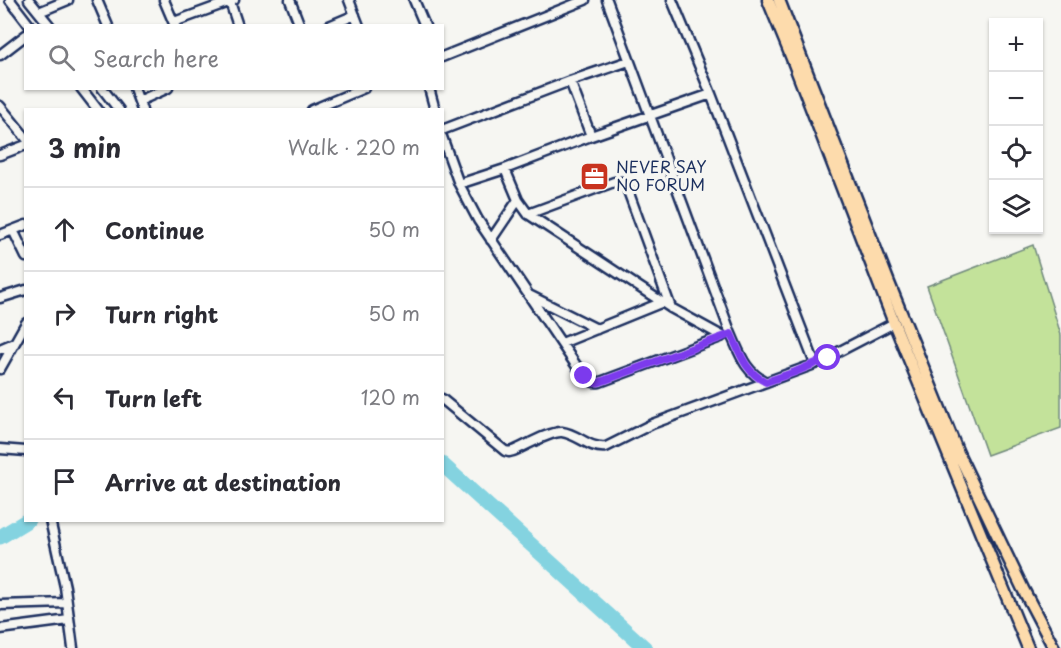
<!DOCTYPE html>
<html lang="en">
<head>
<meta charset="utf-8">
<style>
  body { margin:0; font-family:"Playpen Sans",sans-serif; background:#f7f7f7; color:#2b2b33 }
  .controls { position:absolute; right:18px; top:18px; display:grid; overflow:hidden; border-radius:0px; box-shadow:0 2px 4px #0004 }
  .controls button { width:54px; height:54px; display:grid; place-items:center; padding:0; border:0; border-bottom:2px solid #e1e1e2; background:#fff; color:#2b2b33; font:30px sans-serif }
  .stop { position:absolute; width:18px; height:18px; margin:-14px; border:4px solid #7c3aed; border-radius:50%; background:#fff }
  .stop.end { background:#7c3aed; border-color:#fff; box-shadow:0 2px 6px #0008 }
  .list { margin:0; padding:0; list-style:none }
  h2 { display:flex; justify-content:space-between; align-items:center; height:78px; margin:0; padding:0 24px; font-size:26px }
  h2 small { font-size:20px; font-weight:400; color:#7c7c81 }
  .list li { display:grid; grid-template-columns:39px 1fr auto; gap:18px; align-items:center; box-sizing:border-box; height:84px; padding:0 24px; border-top:2px solid #e1e1e2 }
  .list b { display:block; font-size:22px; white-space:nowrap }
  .list em { font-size:20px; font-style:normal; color:#7c7c81 }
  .icon { flex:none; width:33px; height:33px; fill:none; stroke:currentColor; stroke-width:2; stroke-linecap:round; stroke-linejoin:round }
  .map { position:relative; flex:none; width:1061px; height:648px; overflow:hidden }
  .search { position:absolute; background:#fff; box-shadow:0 2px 4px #0004; left:24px; top:24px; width:420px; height:66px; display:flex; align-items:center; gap:15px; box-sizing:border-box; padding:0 21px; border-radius:0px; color:#7c7c81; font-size:22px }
  .panel { position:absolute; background:#fff; box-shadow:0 2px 4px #0004; left:24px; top:108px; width:420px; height:414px; border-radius:0px }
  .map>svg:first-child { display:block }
  .green { fill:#c3e29a; stroke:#6f887c; stroke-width:1.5 }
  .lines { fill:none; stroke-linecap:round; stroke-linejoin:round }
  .river { stroke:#84d3e0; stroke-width:15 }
  .minor-casing { stroke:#1b2f5e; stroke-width:13 }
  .major-casing { stroke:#1b2f5e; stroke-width:15 }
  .minor { stroke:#f6f6f2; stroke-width:8 }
  .major { stroke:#fddbac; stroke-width:10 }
  .route { stroke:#7c3aed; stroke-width:8 }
  .labels { text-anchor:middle; stroke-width:6; stroke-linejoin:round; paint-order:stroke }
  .poi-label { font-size:16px; fill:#1b2f5e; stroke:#f6f6f2; text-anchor:start }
</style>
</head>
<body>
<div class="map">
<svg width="1061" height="648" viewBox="0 0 1061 648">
  <rect width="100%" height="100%" fill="#f6f6f2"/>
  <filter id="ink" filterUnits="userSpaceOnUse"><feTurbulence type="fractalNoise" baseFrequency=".0167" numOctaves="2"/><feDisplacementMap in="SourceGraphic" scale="12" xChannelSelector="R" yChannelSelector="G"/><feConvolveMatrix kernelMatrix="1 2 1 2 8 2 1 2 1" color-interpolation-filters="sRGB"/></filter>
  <g filter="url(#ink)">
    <path class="green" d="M 1033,245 L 1061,335 L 1061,428 L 987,455 L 927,286 Z"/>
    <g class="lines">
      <path class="river" d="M 442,464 L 645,648
        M 0,537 L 28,520"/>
      <defs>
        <path id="minor" d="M 10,0 L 30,26
          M 29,0 L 50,26
          M 97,0 L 108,26
          M 164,0 L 175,26
          M 290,0 L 300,26
          M 349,0 L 359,26
          M 414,0 L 425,26
          M 607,0 L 731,334 C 740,354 745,372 766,382
          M 672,0 L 711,94 L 815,364
          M 230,2 L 238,26
          M 39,12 L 68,0
          M 174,22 L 234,0
          M 329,26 L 355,15
          M 0,55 L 26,35
          M 442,57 L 585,0
          M 570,81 L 591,136
          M 81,88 L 98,110
          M 102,88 L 119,110
          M 134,88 L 142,110
          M 429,88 L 435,110
          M 139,101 L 168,88
          M 0,106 L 26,138
          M 312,110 L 364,88
          M 442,130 L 570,81 L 629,61
          M 442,137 L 459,184 L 478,220 L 584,377 C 590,381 593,383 600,382 L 721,337
          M 0,155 L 26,145
          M 505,169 L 518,200 L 528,214 L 671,308 L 722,336
          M 459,184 L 505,169 L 591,136 L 711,94
          M 528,214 L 614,182 L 623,182 L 627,188 L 671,308
          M 13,230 L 26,257
          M 0,235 L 26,225
          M 491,240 L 518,200
          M 531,296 L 597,329
          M 0,298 L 26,290
          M 562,343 L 663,302
          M 0,349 L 14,343
          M 0,369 L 26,323
          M 442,399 L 505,451 L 509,452 L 513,451 C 525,446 551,431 562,432 C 578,434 589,449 606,447 L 652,424 L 815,364 L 894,323
          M 0,449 L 26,451
          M 50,520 L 65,587 L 73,648
          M 0,605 L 67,603
          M 0,629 L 69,620"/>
        <path id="major" d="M 768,0 L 791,56 L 894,323 L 1028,648
          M 779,0 L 889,283 L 958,453 L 1023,589 L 1054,648"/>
      </defs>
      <use href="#minor" class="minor-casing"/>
      <use href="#major" class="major-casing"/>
      <use href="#minor" class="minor"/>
      <use href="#major" class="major"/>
    </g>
  </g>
  <g class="lines" filter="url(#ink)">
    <path class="route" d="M 584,376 L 594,383 L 600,382 L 731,334 C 740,353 745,372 766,382 L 795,372 L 828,358"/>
  </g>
  <defs>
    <symbol id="office-square" viewBox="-11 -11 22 22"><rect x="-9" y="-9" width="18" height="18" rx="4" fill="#c8321e" stroke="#f6f6f2"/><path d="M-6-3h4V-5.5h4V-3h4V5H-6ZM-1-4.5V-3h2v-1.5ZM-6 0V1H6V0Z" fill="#fff"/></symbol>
  </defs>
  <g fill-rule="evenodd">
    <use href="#office-square" x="578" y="160" width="33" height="33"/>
  </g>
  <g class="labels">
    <g class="poi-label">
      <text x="616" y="173">NEVER SAY<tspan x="616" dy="18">NO FORUM</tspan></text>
    </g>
  </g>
</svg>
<div class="controls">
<button>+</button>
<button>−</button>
<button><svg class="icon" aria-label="locate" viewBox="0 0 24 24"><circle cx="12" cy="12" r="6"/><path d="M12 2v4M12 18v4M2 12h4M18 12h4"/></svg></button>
<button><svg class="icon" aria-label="layers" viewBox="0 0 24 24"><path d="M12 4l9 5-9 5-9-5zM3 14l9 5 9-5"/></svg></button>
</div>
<div class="stop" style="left:828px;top:358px"></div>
<div class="stop end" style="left:584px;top:376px"></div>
<div class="search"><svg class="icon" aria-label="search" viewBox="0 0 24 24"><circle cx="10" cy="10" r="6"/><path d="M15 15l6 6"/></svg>Search here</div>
<section class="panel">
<h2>3 min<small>Walk · 220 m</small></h2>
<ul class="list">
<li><svg class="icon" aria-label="ahead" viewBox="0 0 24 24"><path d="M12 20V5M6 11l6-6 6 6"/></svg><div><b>Continue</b></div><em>50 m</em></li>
<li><svg class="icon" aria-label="right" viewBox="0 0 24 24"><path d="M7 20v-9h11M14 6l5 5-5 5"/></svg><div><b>Turn right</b></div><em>50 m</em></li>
<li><svg class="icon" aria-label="left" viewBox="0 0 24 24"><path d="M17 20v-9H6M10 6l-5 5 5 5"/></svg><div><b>Turn left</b></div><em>120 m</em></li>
<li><svg class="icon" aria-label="arrive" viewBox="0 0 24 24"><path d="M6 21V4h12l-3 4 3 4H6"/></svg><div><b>Arrive at destination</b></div></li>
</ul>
</section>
</div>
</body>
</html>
